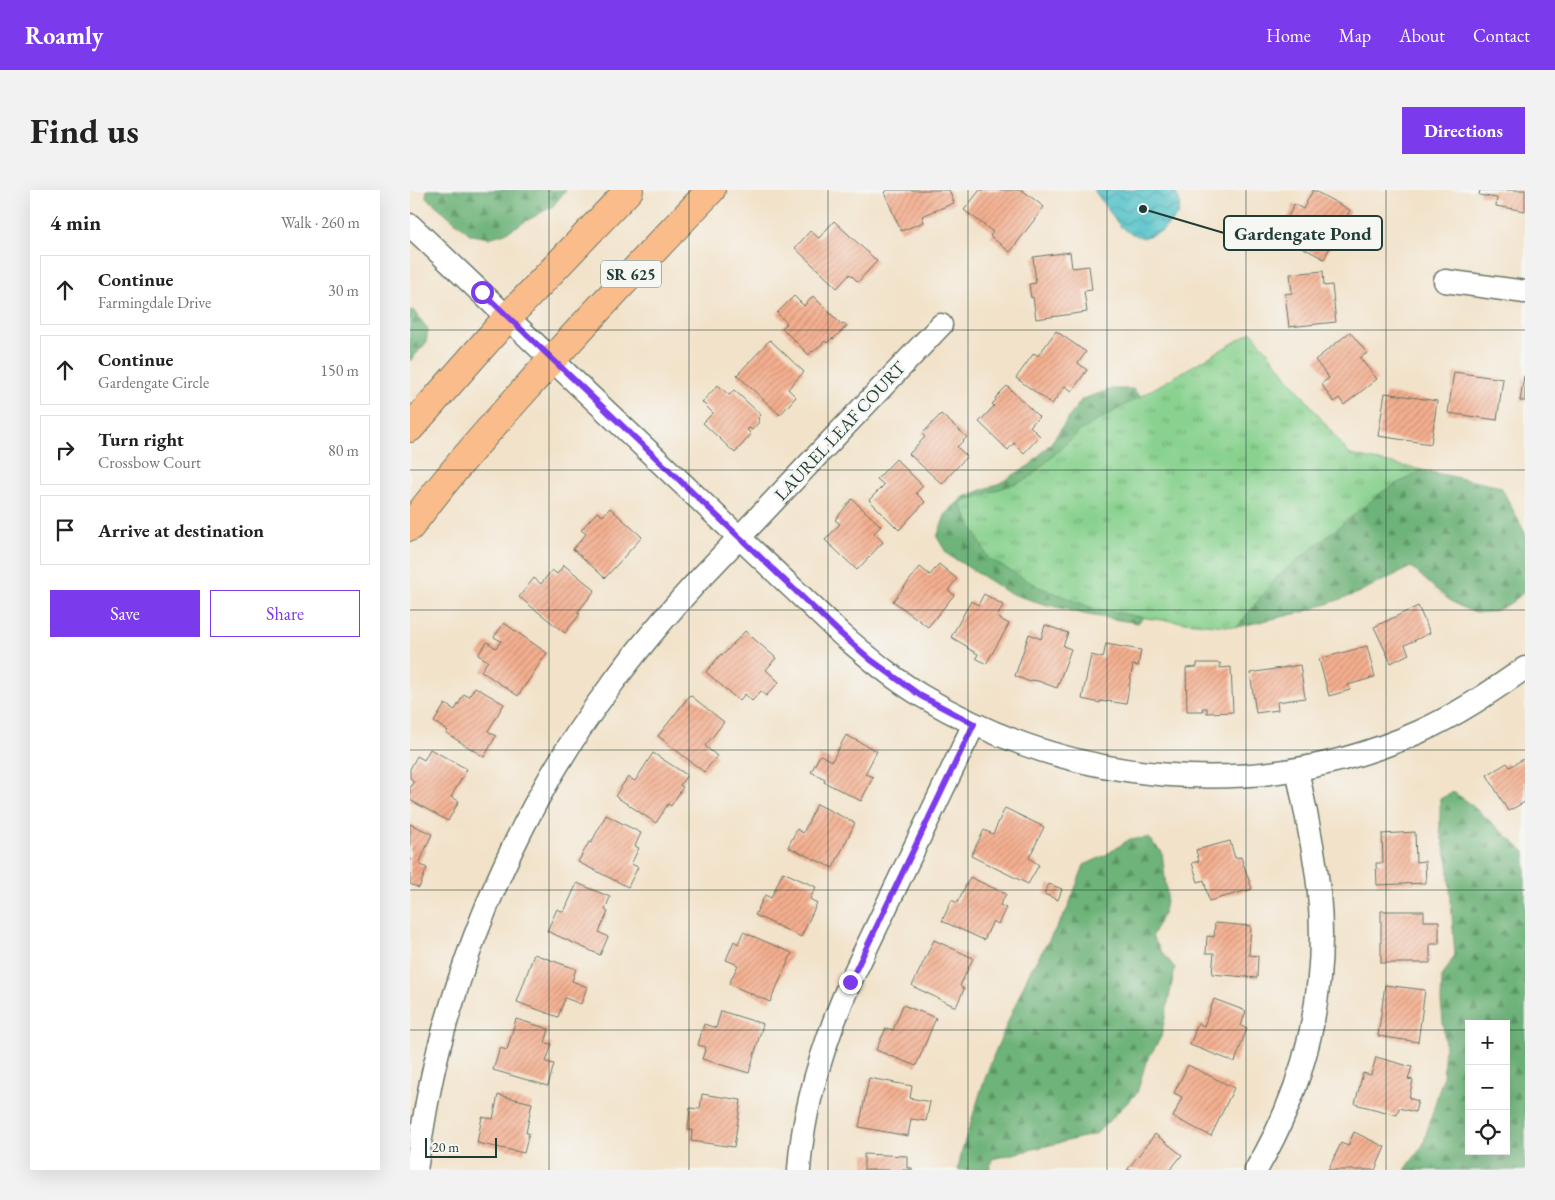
<!DOCTYPE html>
<html lang="en">
<head>
<meta charset="utf-8">
<style>
  body { margin:0; font-family:"EB Garamond",serif; background:#f2f2f2; color:#222 }
  .controls { position:absolute; right:15px; bottom:15px; display:grid; overflow:hidden; border-radius:0px; box-shadow:0 5px 20px #0002 }
  .controls button { width:45px; height:45px; display:grid; place-items:center; padding:0; border:0; border-bottom:1px solid #e0e0e0; background:#fff; color:#222; font:25px sans-serif }
  .scale { position:absolute; left:15px; bottom:12px; width:72px; box-sizing:border-box; padding-left:5px; border:2px solid #1f3d34; border-top:0; font-size:14px; line-height:18px; white-space:nowrap; color:#1f3d34; -webkit-text-stroke:4px #f6f6f2; paint-order:stroke }
  .stop { position:absolute; width:15px; height:15px; margin:-11px; border:4px solid #7c3aed; border-radius:50%; background:#fff }
  .stop.end { background:#7c3aed; border-color:#fff; box-shadow:0 1px 5px #0008 }
  .list { margin:0; padding:0; list-style:none }
  h2 { display:flex; justify-content:space-between; align-items:center; height:65px; margin:0; padding:0 20px; font-size:21px }
  h2 small { font-size:16px; font-weight:400; color:#767676 }
  .list li { display:grid; grid-template-columns:32px 1fr auto; gap:15px; align-items:center; box-sizing:border-box; height:70px; margin:0 10px 10px; padding:0 10px; border:1px solid #e0e0e0; border-radius:0px }
  .list b { display:block; font-size:19px; white-space:nowrap }
  .list p { margin:0; font-size:16px; white-space:nowrap; color:#767676 }
  .list em { font-size:16px; font-style:normal; color:#767676 }
  .actions { display:flex; gap:10px; padding:15px 20px }
  .actions a { flex:1; padding:11px 0; border:1px solid #7c3aed; border-radius:0px; text-align:center; font-size:18px; color:#7c3aed }
  .actions .main { background:#7c3aed; color:#fff }
  .icon { flex:none; width:28px; height:28px; fill:none; stroke:currentColor; stroke-width:2; stroke-linecap:round; stroke-linejoin:round }
  .map { position:relative; flex:none; width:1115px; height:980px; overflow:hidden; border-radius:0px }
  header { display:flex; align-items:center; gap:30px; box-sizing:border-box; height:70px; padding:0 25px; background:#7c3aed; color:#fff }
  header strong { font-size:24px }
  nav { display:flex; gap:28px; margin-inline-start:auto; font-size:18px }
  .intro { display:flex; align-items:center; justify-content:space-between; box-sizing:border-box; height:120px; padding:0 30px }
  h1 { margin:0; font-size:35px }
  .button { padding:12px 22px; border-radius:0px; background:#7c3aed; color:#fff; font-size:18px; font-weight:700 }
  main { display:flex; gap:30px; padding:0 30px }
  aside { flex:1; background:#fff; border-radius:0px; box-shadow:0 5px 20px #0002 }
  .map>svg:first-child { display:block }
  .forest { fill:url(#forest-firs); stroke:#467856; fill-rule:evenodd }
  .park { fill:url(#park-tufts); stroke:#548761 }
  .water { fill:url(#water-waves); stroke:#3a807e }
  .building { fill:url(#building-hatch) }
  .lines { fill:none; stroke-linecap:round; stroke-linejoin:round }
  .minor-casing { stroke:#697768; stroke-width:25 }
  .primary-casing { stroke:#697768; stroke-width:30 }
  .minor { stroke:#fff; stroke-width:22 }
  .primary { stroke:#f9bc8a; stroke-width:28 }
  .route { stroke:#7c3aed; stroke-width:6 }
  .grid { fill:none; stroke:#1f3d34; stroke-width:1; stroke-opacity:0.55 }
  .labels { text-anchor:middle; stroke-width:5; stroke-linejoin:round; paint-order:stroke }
  .shield { fill:#f6f6f2; stroke:#60746d; stroke-width:1 }
  .shield-label { font-size:16px; font-weight:bold; fill:#1f3d34 }
  .street-label { font-size:18px; fill:#1f3d34; stroke:#f6f6f2 }
  .leader { fill:none; stroke:#1f3d34; stroke-width:2 }
  .callout-dot { fill:#1f3d34; stroke:#f6f6f2; stroke-width:2 }
  .callout { fill:#f6f6f2; stroke:#1f3d34; stroke-width:2 }
  .callout-label { font-size:19px; text-anchor:middle; font-weight:bold; fill:#1f3d34 }
</style>
</head>
<body>
<header>
<strong>Roamly</strong>
<nav><a>Home</a><a>Map</a><a>About</a><a>Contact</a></nav>
</header>
<div class="intro"><h1>Find us</h1><a class="button">Directions</a></div>
<main>
<aside>
<h2>4 min<small>Walk · 260 m</small></h2>
<ul class="list">
<li><svg class="icon" aria-label="ahead" viewBox="0 0 24 24"><path d="M12 20V5M6 11l6-6 6 6"/></svg><div><b>Continue</b><p>Farmingdale Drive</p></div><em>30 m</em></li>
<li><svg class="icon" aria-label="ahead" viewBox="0 0 24 24"><path d="M12 20V5M6 11l6-6 6 6"/></svg><div><b>Continue</b><p>Gardengate Circle</p></div><em>150 m</em></li>
<li><svg class="icon" aria-label="right" viewBox="0 0 24 24"><path d="M7 20v-9h11M14 6l5 5-5 5"/></svg><div><b>Turn right</b><p>Crossbow Court</p></div><em>80 m</em></li>
<li><svg class="icon" aria-label="arrive" viewBox="0 0 24 24"><path d="M6 21V4h12l-3 4 3 4H6"/></svg><div><b>Arrive at destination</b></div></li>
</ul>
<div class="actions"><a class="main">Save</a><a>Share</a></div>
</aside>
<div class="map">
<svg width="1115" height="980" viewBox="0 0 1115 980">
  <defs>
    <pattern id="forest-firs" width="22" height="20" patternUnits="userSpaceOnUse" patternTransform="scale(1.25)"><rect width="22" height="20" fill="#6eb379"/><path d="M5 1l3.5 6h-7zM16 11l3.5 6h-7z" fill="#5a9364"/></pattern>
    <pattern id="park-tufts" width="24" height="20" patternUnits="userSpaceOnUse" patternTransform="scale(1.25)"><rect width="24" height="20" fill="#88d18e"/><path d="M3 7l-1-3M5 7V3M7 7l1-3M15 17l-1-3M17 17v-4M19 17l1-3" fill="none" stroke="#6fab75"/></pattern>
    <pattern id="water-waves" width="16" height="10" patternUnits="userSpaceOnUse" patternTransform="scale(1.25)"><rect width="16" height="10" fill="#54c2c9"/><path d="M0 5q4-4 8 0t8 0" fill="none" stroke="#459fa4"/></pattern>
    <pattern id="building-hatch" width="6" height="6" patternUnits="userSpaceOnUse" patternTransform="scale(1.25)"><rect width="6" height="6" fill="#f5af8f"/><path d="M-1 1l2-2M0 6l6-6M5 7l2-2" fill="none" stroke="#c69076"/></pattern>
  </defs>
  <rect width="100%" height="100%" fill="#f6f6f2"/>
  <filter id="ink" filterUnits="userSpaceOnUse"><feTurbulence type="fractalNoise" baseFrequency=".02" numOctaves="2"/><feDisplacementMap in="SourceGraphic" scale="10" xChannelSelector="R" yChannelSelector="G"/><feConvolveMatrix kernelMatrix="1 2 1 2 8 2 1 2 1" color-interpolation-filters="sRGB"/></filter>
  <filter id="wash" filterUnits="userSpaceOnUse"><feTurbulence type="fractalNoise" baseFrequency=".0096" numOctaves="4" result="noise"/><feDisplacementMap in="SourceGraphic" scale="20" xChannelSelector="R" yChannelSelector="G"/><feGaussianBlur stdDeviation="1.12" result="paint"/><feColorMatrix in="noise" values="0 0 0 0 0 0 0 0 0 0 0 0 0 0 0 0 0 1.4 0 .05"/><feComposite in="paint" operator="in"/></filter>
  <g filter="url(#wash)">
    <rect width="100%" height="100%" fill="#f2e2c9"/>
    <path class="forest" d="M 17,0 L 156,0 L 143,16 L 95,43 L 79,48 L 61,45 L 16,7 Z
      M 3,120 L 18,139 L 16,153 L 0,171 L 0,121 Z
      M 702,199 L 723,199 L 740,216 L 741,419 L 728,433 L 678,425 L 630,413 L 599,403 L 537,364 L 527,347 L 536,323 L 554,307 L 590,293 L 620,275 L 641,253 L 672,209 Z
      M 1012,280 L 1091,297 L 1115,343 L 1115,401 C 1068,447 1039,410 1001,377 L 943,405 L 893,422 L 827,437 L 800,430 L 972,302 Z
      M 1043,602 L 1058,612 L 1115,662 L 1115,980 L 995,980 L 1013,955 L 1033,887 L 1035,853 L 1031,811 L 1032,787 L 1045,765 L 1038,673 L 1030,640 L 1030,609 ZM 1059,834 L 1096,834 L 1096,961 L 1059,961 Z
      M 738,648 L 752,662 L 757,705 L 754,722 L 742,746 L 751,761 L 765,778 L 751,847 L 736,872 L 727,903 L 686,944 L 582,969 L 579,980 L 548,980 L 552,960 L 573,894 L 585,862 L 619,783 L 657,720 L 674,675 L 694,666 L 720,649 Z"/>
    <path class="park" d="M 842,142 L 940,265 L 1012,280 L 972,302 L 867,387 L 827,437 L 742,429 L 683,418 L 629,397 L 578,368 L 550,313 L 618,289 L 670,241 Z"/>
    <path class="water" d="M 684,0 L 765,0 L 770,13 L 768,25 L 752,41 L 733,48 L 718,42 L 709,35 Z"/>
    <g id="blocks">
      <path class="building" d="M 478,0 L 539,0 L 544,13 L 512,26 L 514,32 L 491,41 L 474,2 Z
        M 570,0 L 612,0 L 634,17 L 600,62 L 580,46 L 583,42 L 554,20 Z
        M 903,0 L 940,20 L 914,69 L 873,47 L 879,36 L 875,34 L 884,14 L 893,19 Z
        M 1070,0 L 1115,0 L 1115,21 L 1086,16 L 1087,8 L 1069,5 Z
        M 424,31 L 467,71 L 448,92 L 440,84 L 427,98 L 385,58 L 400,41 L 409,48 Z
        M 660,62 L 662,78 L 679,76 L 682,100 L 674,101 L 677,122 L 626,129 L 623,107 L 621,108 L 619,94 L 626,93 L 623,67 Z
        M 913,81 L 914,96 L 922,95 L 926,132 L 879,137 L 875,104 L 882,103 L 880,84 Z
        M 384,106 L 394,116 L 403,106 L 432,135 L 433,133 L 437,136 L 423,149 L 422,148 L 417,153 L 415,151 L 403,162 L 402,161 L 399,165 L 372,138 L 377,133 L 367,123 Z
        M 646,141 L 676,162 L 668,173 L 677,180 L 662,201 L 655,196 L 642,214 L 606,188 L 624,163 L 628,166 Z
        M 940,142 L 957,163 L 950,168 L 967,189 L 934,215 L 929,208 L 924,212 L 911,194 L 919,188 L 905,170 Z
        M 360,150 L 394,182 L 378,199 L 386,207 L 370,225 L 327,185 Z
        M 1044,182 L 1093,189 L 1087,230 L 1038,223 Z
        M 1114,186 L 1115,186 L 1115,211 L 1110,211 Z
        M 308,195 L 319,205 L 324,200 L 351,225 L 348,228 L 349,232 L 342,240 L 339,238 L 337,240 L 341,244 L 325,263 L 293,233 L 303,223 L 292,212 Z
        M 597,196 L 629,227 L 620,236 L 630,246 L 614,263 L 604,253 L 598,260 L 569,232 L 584,216 L 582,214 L 586,210 L 585,208 Z
        M 975,203 L 1027,211 L 1021,254 L 968,246 Z
        M 531,224 L 557,247 L 547,257 L 557,266 L 532,294 L 499,264 L 515,247 L 512,244 Z
        M 486,269 L 513,296 L 506,303 L 515,312 L 489,340 L 459,310 L 474,295 L 467,289 Z
        M 442,309 L 471,336 L 464,343 L 473,352 L 447,380 L 415,350 L 430,334 L 425,330 Z
        M 200,318 L 232,347 L 195,388 L 163,359 L 176,344 L 171,340 L 187,322 L 193,326 Z
        M 529,374 L 547,389 L 538,400 L 544,405 L 518,437 L 483,411 L 510,377 L 520,385 Z
        M 154,375 L 185,400 L 167,423 L 170,424 L 155,443 L 109,407 L 124,388 L 131,394 L 142,380 L 147,384 Z
        M 574,404 L 593,415 L 587,427 L 599,434 L 576,474 L 566,468 L 568,464 L 557,458 L 558,457 L 541,447 L 561,411 L 568,415 Z
        M 1008,416 L 1020,443 L 995,455 L 999,464 L 981,473 L 964,437 Z
        M 94,433 L 137,463 L 108,506 L 71,481 L 78,471 L 68,465 L 77,452 L 86,458 L 91,451 L 84,447 Z
        M 635,435 L 658,443 L 653,456 L 661,459 L 647,498 L 628,491 L 621,490 L 620,492 L 605,486 L 619,444 L 631,449 Z
        M 335,441 L 366,468 L 356,480 L 369,492 L 356,506 L 351,501 L 342,511 L 335,504 L 329,511 L 296,482 L 311,464 L 313,465 Z
        M 696,454 L 731,460 L 728,476 L 723,475 L 716,514 L 697,511 L 697,512 L 690,511 L 690,513 L 672,509 L 681,465 L 693,468 Z
        M 957,456 L 965,487 L 938,495 L 940,500 L 919,506 L 909,469 Z
        M 787,473 L 810,473 L 810,478 L 821,477 L 823,522 L 797,523 L 797,518 L 792,518 L 793,521 L 777,521 L 776,478 L 787,477 Z
        M 890,475 L 895,508 L 867,512 L 868,520 L 846,523 L 840,483 Z
        M 65,497 L 94,514 L 78,541 L 86,546 L 74,567 L 36,543 L 38,541 L 24,532 L 35,514 L 45,520 L 54,504 L 59,507 Z
        M 280,505 L 314,532 L 295,556 L 307,566 L 294,582 L 248,546 Z
        M 436,545 L 467,561 L 455,584 L 463,587 L 451,611 L 414,592 L 415,589 L 401,582 L 410,565 L 422,571 Z
        M 20,559 L 57,579 L 41,607 L 49,611 L 38,631 L 0,610 L 0,598 L 4,591 L 0,588 L 0,579 L 7,566 L 14,570 Z
        M 243,563 L 277,585 L 270,595 L 273,597 L 261,616 L 258,614 L 246,633 L 205,606 L 218,587 L 225,591 Z
        M 1115,568 L 1115,612 L 1098,621 L 1077,585 L 1097,573 L 1100,577 Z
        M 407,614 L 445,633 L 423,678 L 378,657 L 387,639 L 393,643 Z
        M 595,618 L 634,637 L 619,668 L 629,675 L 618,694 L 561,666 L 574,640 L 583,644 Z
        M 196,625 L 231,643 L 225,656 L 229,658 L 221,674 L 228,677 L 218,697 L 168,672 L 179,652 L 181,653 Z
        M 0,634 L 22,644 L 9,674 L 17,678 L 9,698 L 0,694 Z
        M 1005,642 L 1006,672 L 1015,671 L 1016,693 L 967,695 L 966,673 L 973,673 L 972,644 Z
        M 820,651 L 825,668 L 831,667 L 842,699 L 799,711 L 794,690 L 788,692 L 782,673 L 789,671 L 786,660 Z
        M 373,682 L 406,697 L 400,709 L 407,713 L 391,747 L 345,725 L 355,705 L 361,708 Z
        M 560,687 L 596,704 L 590,715 L 596,718 L 588,734 L 583,731 L 574,750 L 532,731 L 542,710 L 547,713 Z
        M 167,693 L 200,707 L 195,720 L 198,722 L 189,742 L 198,747 L 190,765 L 137,741 L 147,719 L 154,722 Z
        M 639,694 L 652,699 L 648,710 L 634,704 Z
        M 971,721 L 1014,721 L 1014,731 L 1029,731 L 1029,754 L 1020,754 L 1020,773 L 971,773 Z
        M 805,733 L 841,736 L 839,765 L 848,766 L 847,788 L 802,784 L 804,763 L 796,763 L 797,746 L 804,747 Z
        M 333,742 L 382,763 L 360,812 L 319,794 L 328,775 L 316,770 L 324,751 L 328,754 Z
        M 524,750 L 563,768 L 550,796 L 554,799 L 546,817 L 502,796 Z
        M 124,764 L 166,779 L 162,791 L 177,797 L 171,814 L 155,808 L 148,827 L 107,812 Z
        M 975,795 L 1015,800 L 1008,852 L 968,846 Z
        M 804,809 L 836,821 L 831,836 L 837,838 L 825,872 L 780,855 L 788,833 L 794,836 Z
        M 493,815 L 526,828 L 506,876 L 466,860 L 476,838 L 483,840 Z
        M 311,821 L 353,834 L 339,883 L 292,869 L 296,857 L 288,855 L 294,834 L 306,838 Z
        M 106,829 L 139,839 L 135,853 L 142,854 L 136,872 L 144,874 L 138,896 L 83,880 L 90,858 L 97,860 Z
        M 966,867 L 1002,877 L 998,889 L 1003,890 L 999,908 L 1008,911 L 1005,922 L 989,918 L 987,925 L 945,914 L 953,883 L 961,885 Z
        M 778,875 L 824,898 L 801,946 L 763,927 L 772,907 L 764,903 Z
        M 459,888 L 502,896 L 500,908 L 520,912 L 516,931 L 501,929 L 498,946 L 449,937 Z
        M 292,904 L 331,910 L 324,957 L 281,951 L 282,940 L 278,940 L 280,918 L 290,919 Z
        M 88,905 L 122,913 L 116,943 L 119,943 L 114,963 L 67,953 L 72,927 L 83,929 Z
        M 944,942 L 975,957 L 965,980 L 918,980 L 931,953 L 938,956 Z
        M 745,944 L 772,965 L 760,980 L 717,980 Z
        M 454,964 L 497,966 L 497,978 L 502,978 L 502,980 L 454,980 Z"/>
    </g>
  </g>
  <g filter="url(#ink)">
    <use href="#blocks" fill-opacity="0" stroke="#697768" stroke-width="1"/>
    <g class="lines">
      <defs>
        <path id="minor" d="M 0,35 L 431,444 C 457,466 483,489 512,506 C 663,596 847,614 1009,542 C 1047,525 1081,502 1115,478
          M 1035,91 L 1115,102
          M 6,980 C 13,934 20,888 33,843 C 68,719 124,597 202,494 C 227,460 255,427 284,395 L 531,135
          M 389,980 C 393,915 414,852 440,792 L 564,534
          M 846,980 C 896,896 918,800 909,703 C 905,661 895,620 887,579"/>
        <path id="primary" d="M 0,238 L 98,127 L 219,0
          M 0,337 C 34,290 73,246 112,203 C 173,134 237,67 301,0"/>
      </defs>
      <use href="#minor" class="minor-casing"/>
      <use href="#primary" class="primary-casing"/>
      <use href="#minor" class="minor"/>
      <use href="#primary" class="primary"/>
    </g>
  </g>
  <g class="lines" filter="url(#ink)">
    <path class="route" d="M 72,102 L 431,444 L 461,470 L 511,506 L 564,534 L 440,792"/>
  </g>
  <path class="grid" d="M 139,0 L 139,980M 279,0 L 279,980M 418,0 L 418,980M 558,0 L 558,980M 697,0 L 697,980M 836,0 L 836,980M 976,0 L 976,980M 0,140 L 1115,140M 0,280 L 1115,280M 0,420 L 1115,420M 0,560 L 1115,560M 0,700 L 1115,700M 0,840 L 1059,840M 1096,840 L 1115,840"/>
  <g class="labels">
    <rect class="shield" x="191" y="70.5" width="60" height="27" rx="4"/>
    <g class="shield-label">
      <text x="221" y="90">SR 625</text>
    </g>
    <g class="street-label">
      <text transform="translate(430 241) rotate(-47)" y="6">LAUREL LEAF COURT</text>
    </g>
  </g>
  <path class="leader" d="M733 19L814 43"/>
  <circle class="callout-dot" cx="733" cy="19" r="5"/>
  <rect class="callout" x="814" y="26" width="158" height="34" rx="5"/>
  <g class="callout-label">
    <text x="893" y="50">Gardengate Pond</text>
  </g>
</svg>
<div class="controls">
<button>+</button>
<button>−</button>
<button><svg class="icon" aria-label="locate" viewBox="0 0 24 24"><circle cx="12" cy="12" r="6"/><path d="M12 2v4M12 18v4M2 12h4M18 12h4"/></svg></button>
</div>
<div class="scale">20 m</div>
<div class="stop" style="left:72px;top:102px"></div>
<div class="stop end" style="left:440px;top:792px"></div>
</div>
</main>
</body>
</html>
